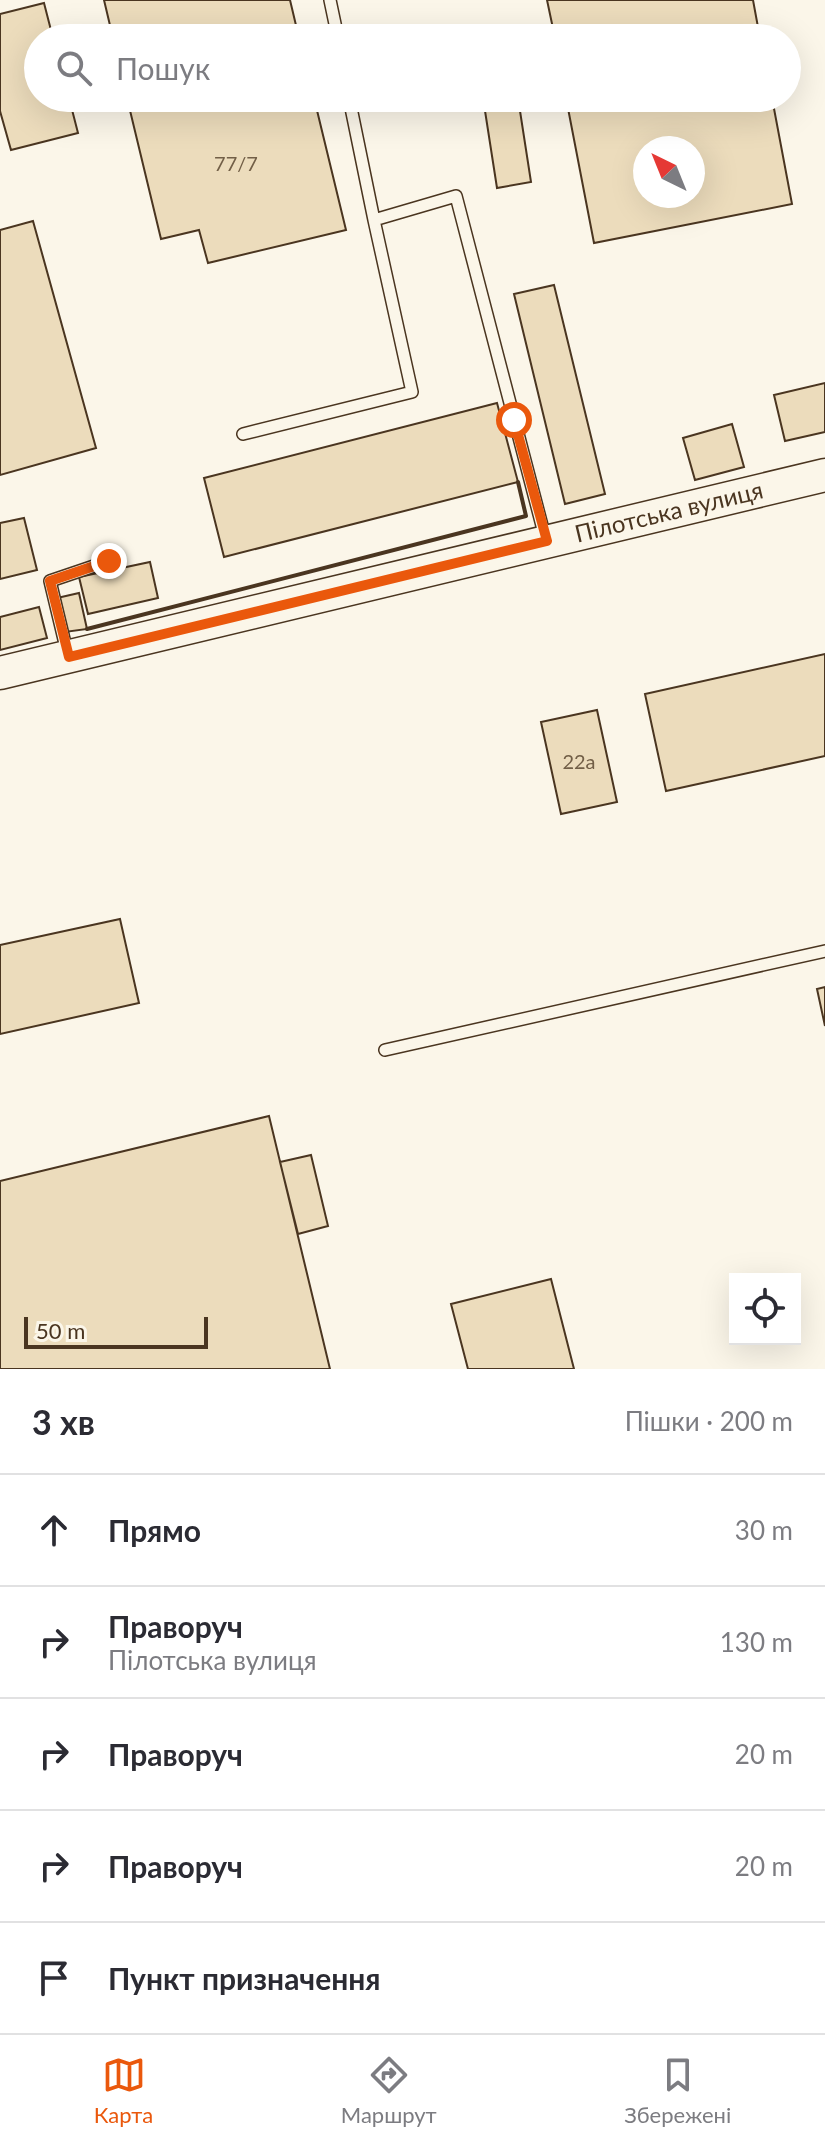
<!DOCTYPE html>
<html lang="uk">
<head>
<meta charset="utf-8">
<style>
  body { margin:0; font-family:Lato,sans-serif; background:#f7f7f7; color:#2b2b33 }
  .controls { position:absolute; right:24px; bottom:24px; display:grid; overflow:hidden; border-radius:0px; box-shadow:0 8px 32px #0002 }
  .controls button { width:72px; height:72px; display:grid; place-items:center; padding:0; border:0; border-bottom:2px solid #e1e1e2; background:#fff; color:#2b2b33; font:40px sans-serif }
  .compass { position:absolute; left:633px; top:136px; width:72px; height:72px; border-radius:50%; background:#fff; box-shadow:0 8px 32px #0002; rotate:317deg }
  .scale { position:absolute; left:24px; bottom:20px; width:184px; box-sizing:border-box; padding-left:8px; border:4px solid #4a3520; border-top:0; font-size:22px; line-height:28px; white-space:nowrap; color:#4a3520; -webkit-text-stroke:6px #fbf6e9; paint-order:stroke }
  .stop { position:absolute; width:24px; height:24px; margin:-18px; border:6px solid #ea580c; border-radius:50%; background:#fff }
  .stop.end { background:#ea580c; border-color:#fff; box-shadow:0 2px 8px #0008 }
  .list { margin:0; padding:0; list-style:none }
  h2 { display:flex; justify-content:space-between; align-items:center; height:104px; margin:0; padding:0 32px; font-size:34px }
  h2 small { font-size:26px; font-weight:400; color:#7c7c81 }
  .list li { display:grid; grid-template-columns:52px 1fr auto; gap:24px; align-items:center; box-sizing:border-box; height:112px; padding:0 32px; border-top:2px solid #e1e1e2 }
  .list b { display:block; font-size:30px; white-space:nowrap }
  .list p { margin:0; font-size:26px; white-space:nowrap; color:#7c7c81 }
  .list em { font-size:26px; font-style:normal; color:#7c7c81 }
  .icon { flex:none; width:44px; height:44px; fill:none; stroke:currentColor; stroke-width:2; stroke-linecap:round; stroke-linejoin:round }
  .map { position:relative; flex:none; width:825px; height:1369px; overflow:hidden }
  .search { position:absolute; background:#fff; box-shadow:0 8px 32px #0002; left:24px; right:24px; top:24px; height:88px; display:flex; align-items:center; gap:20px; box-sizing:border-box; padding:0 28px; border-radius:44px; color:#7c7c81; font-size:30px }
  .sheet { height:664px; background:#fff }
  nav { display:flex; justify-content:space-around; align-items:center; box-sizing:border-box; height:112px; border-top:2px solid #e1e1e2; background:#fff; font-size:22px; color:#7c7c81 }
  nav a { display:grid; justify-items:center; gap:4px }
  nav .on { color:#ea580c }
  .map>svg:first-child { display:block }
  .building { fill:#ecdcbc; stroke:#4a3520; stroke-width:2; fill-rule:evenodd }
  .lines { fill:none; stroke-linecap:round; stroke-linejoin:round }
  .lane-casing { stroke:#4a3520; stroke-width:14 }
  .secondary-casing { stroke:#4a3520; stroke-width:35 }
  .lane { stroke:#fbf6e9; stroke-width:11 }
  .secondary { stroke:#fbf6e9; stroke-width:32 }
  .wall { stroke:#4a3520; stroke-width:4 }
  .route { stroke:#ea580c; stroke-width:10 }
  .labels { text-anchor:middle; stroke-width:6; stroke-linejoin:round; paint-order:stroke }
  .number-label { font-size:20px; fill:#725f47 }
  .street-label { font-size:24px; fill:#4a3520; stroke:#fbf6e9 }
</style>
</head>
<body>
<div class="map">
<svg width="825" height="1369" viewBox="0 0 825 1369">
  <rect width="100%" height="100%" fill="#fbf6e9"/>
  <path class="building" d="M 104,0 L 290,0 L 299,38 L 113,38 Z
    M 547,0 L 753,0 L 760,38 L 555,38 Z
    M 44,3 L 53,38 L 38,38 L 38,98 L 69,98 L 78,133 L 11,150 L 0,111 L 0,14 Z
    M 127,98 L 314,98 L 346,230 L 208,263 L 199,230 L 161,239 Z
    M 483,98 L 518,98 L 531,182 L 497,188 Z
    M 566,98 L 772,98 L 792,204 L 594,243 ZM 645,148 L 693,148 L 693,196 L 645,196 Z
    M 33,221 L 96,448 L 0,475 L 0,230 Z
    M 554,285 L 605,494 L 565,504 L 514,294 Z
    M 825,383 L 825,432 L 785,441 L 774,395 Z
    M 497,403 L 518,482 L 224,557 L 204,478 Z
    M 732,424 L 744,467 L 695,480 L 683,438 Z
    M 24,518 L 37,570 L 0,579 L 0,523 Z
    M 150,562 L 158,598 L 88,614 L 79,577 Z
    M 79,593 L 87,629 L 65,632 L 57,598 Z
    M 39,607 L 47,638 L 0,650 L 0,617 Z
    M 825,654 L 825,756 L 666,791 L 645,694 Z
    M 597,710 L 617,802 L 561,814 L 541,722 Z
    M 120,919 L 139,1003 L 0,1034 L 0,945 Z
    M 825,987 L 825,1026 L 817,989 Z
    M 269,1116 L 330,1369 L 0,1369 L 0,1181 Z
    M 311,1155 L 328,1226 L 298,1234 L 280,1162 Z
    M 551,1279 L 574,1369 L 468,1369 L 451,1304 Z"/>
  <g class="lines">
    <defs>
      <path id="lane" d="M 330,0 L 338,38
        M 349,98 L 374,220
        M 243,434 L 412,392 L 374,220 L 456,196 L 546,541
        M 68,656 L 50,581 L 109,561
        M 385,1050 L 825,951"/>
      <g id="secondary">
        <path id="s1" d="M 0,673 L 825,475"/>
      </g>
    </defs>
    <use href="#lane" class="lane-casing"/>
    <use href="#secondary" class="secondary-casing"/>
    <use href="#lane" class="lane"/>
    <use href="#secondary" class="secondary"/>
    <path class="wall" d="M 87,629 L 526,516 L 518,482"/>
  </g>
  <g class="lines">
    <path class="route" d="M 109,561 L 50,581 L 69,657 L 547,541 L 514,420"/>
  </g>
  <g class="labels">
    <g class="number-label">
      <text x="236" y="171">77/7</text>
      <text x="579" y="769">22а</text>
    </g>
    <g class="street-label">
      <text dy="8" stroke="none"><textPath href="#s1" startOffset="688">Пілотська вулиця</textPath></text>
    </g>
  </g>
</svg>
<div class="controls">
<button><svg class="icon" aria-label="locate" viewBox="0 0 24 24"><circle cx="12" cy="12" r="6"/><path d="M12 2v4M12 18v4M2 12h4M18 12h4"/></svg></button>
</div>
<svg class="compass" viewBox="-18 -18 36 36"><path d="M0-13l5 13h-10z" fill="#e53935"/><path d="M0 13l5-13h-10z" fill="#7c7c81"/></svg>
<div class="scale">50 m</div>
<div class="stop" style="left:514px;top:420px"></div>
<div class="stop end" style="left:109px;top:561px"></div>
<div class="search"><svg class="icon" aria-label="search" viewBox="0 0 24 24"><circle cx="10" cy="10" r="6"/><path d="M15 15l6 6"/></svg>Пошук</div>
</div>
<section class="sheet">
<h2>3 хв<small>Пішки · 200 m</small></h2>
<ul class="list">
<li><svg class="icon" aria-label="ahead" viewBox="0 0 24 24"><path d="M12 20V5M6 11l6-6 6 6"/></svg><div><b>Прямо</b></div><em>30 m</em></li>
<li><svg class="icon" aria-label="right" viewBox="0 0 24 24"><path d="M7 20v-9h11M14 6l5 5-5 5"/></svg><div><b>Праворуч</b><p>Пілотська вулиця</p></div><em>130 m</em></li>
<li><svg class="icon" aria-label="right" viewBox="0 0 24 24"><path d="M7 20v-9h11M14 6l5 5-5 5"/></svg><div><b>Праворуч</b></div><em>20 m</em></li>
<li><svg class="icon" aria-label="right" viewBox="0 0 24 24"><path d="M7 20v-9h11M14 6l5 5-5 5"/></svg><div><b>Праворуч</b></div><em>20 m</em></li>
<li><svg class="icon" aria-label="arrive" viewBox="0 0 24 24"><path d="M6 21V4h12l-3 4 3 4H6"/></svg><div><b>Пункт призначення</b></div></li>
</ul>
</section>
<nav>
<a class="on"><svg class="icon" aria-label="map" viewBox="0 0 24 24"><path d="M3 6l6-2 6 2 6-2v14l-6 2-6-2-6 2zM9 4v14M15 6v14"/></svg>Карта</a>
<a><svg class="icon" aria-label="directions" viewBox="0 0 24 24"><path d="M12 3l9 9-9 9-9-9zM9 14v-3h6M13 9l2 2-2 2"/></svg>Маршрут</a>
<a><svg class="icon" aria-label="saved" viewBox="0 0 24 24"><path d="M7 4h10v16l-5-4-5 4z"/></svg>Збережені</a>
</nav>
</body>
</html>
